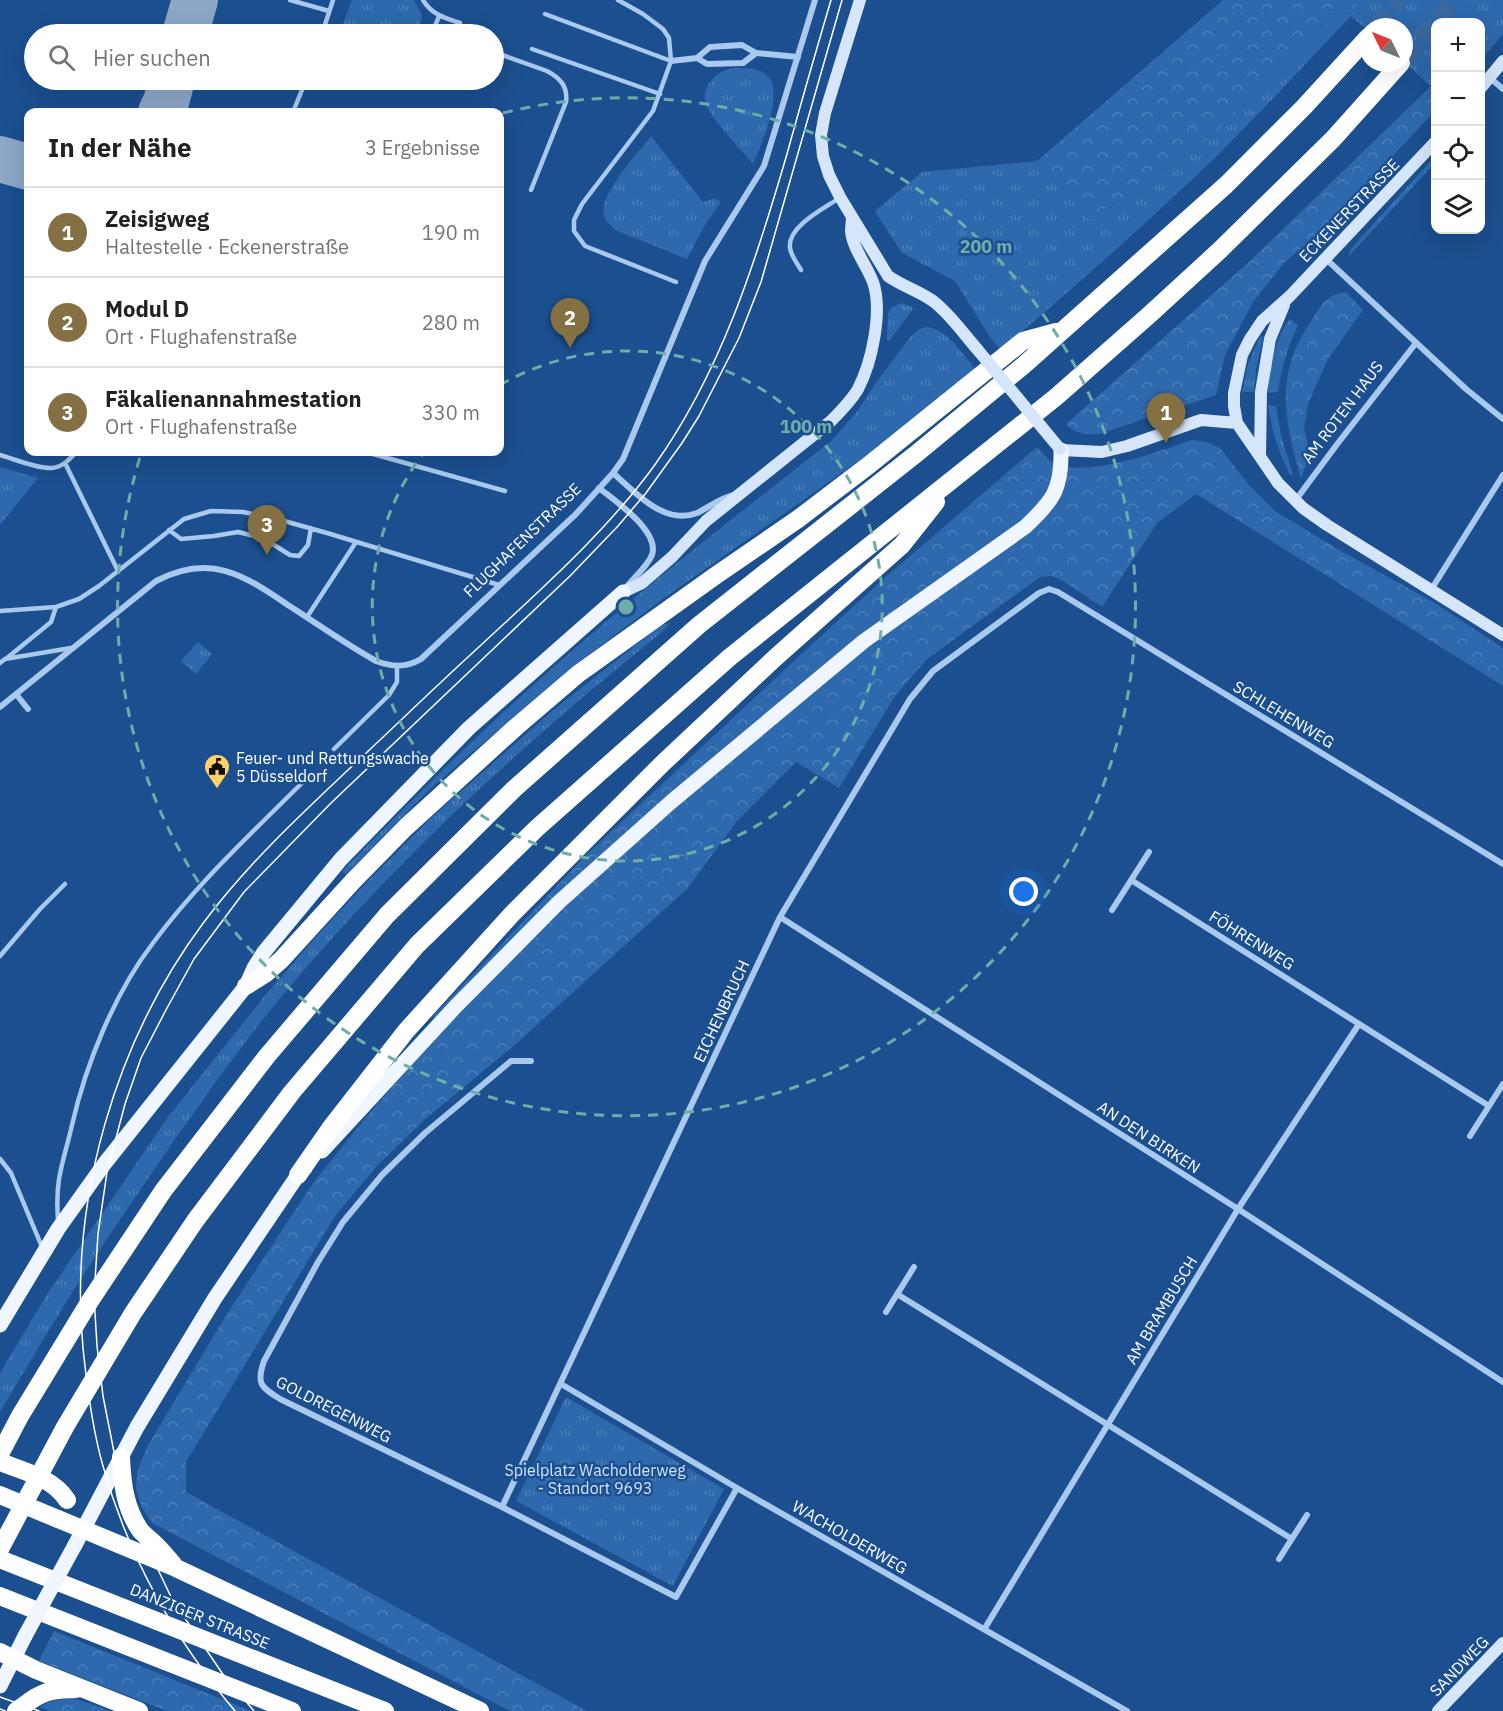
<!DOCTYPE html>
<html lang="de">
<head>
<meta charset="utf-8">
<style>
  body { margin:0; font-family:"IBM Plex Sans",sans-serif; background:#f6f6f6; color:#202124 }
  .controls { position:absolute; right:18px; top:18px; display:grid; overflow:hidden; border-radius:12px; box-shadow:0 6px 24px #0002 }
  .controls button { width:54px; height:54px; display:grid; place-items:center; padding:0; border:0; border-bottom:2px solid #e0e0e0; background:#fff; color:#202124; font:30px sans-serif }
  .compass { position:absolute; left:1359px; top:18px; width:54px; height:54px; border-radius:50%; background:#fff; box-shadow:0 6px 24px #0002; rotate:313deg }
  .you { position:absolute; left:1024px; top:892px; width:21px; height:21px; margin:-15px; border:4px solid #fff; border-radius:50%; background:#1a73e8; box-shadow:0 0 0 9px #1a73e833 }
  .badge { display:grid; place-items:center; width:39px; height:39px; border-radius:50%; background:#847042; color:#fff; font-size:20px; font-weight:700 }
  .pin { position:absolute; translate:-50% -50px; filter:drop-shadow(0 2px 3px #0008) }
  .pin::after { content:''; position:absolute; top:32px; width:21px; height:18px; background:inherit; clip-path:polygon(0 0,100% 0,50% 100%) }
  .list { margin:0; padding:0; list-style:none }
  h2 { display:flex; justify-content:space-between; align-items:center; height:78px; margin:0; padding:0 24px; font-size:26px }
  h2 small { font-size:20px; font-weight:400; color:#757577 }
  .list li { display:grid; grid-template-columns:39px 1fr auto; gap:18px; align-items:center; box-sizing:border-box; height:90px; padding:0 24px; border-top:2px solid #e0e0e0 }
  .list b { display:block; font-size:22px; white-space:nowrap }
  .list p { margin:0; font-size:20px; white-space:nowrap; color:#757577 }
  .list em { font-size:20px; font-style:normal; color:#757577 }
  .icon { flex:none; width:33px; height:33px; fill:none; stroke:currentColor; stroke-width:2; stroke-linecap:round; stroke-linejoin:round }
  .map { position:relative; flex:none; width:1503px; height:1711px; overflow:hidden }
  .search { position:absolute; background:#fff; box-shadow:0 6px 24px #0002; left:24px; top:24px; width:480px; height:66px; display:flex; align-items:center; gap:15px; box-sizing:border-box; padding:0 21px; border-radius:33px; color:#757577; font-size:22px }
  .panel { position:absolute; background:#fff; box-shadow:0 6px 24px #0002; left:24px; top:108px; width:480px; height:348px; border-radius:12px }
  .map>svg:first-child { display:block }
  .grass { fill:url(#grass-tufts) }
  .forest { fill:url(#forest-crowns) }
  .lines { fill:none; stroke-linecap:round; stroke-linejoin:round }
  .taxiway { stroke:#8da7c7; stroke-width:46 }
  .highway-tunnel { stroke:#3d69a0; stroke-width:18; stroke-dasharray:18 9; stroke-linecap:butt }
  .lane { stroke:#a9c9ee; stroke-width:4.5 }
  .street { stroke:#a9c9ee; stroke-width:6 }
  .secondary { stroke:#d6e6fa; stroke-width:12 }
  .primary { stroke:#f0f6ff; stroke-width:15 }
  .highway { stroke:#fff; stroke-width:18 }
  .tram { stroke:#fff; stroke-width:1.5 }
  .secondary-bridge { stroke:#d6e6fa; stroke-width:12 }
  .primary-bridge { stroke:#f0f6ff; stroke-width:15 }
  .highway-bridge { stroke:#fff; stroke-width:18 }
  .ring { fill:none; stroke:#6fada8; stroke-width:3; stroke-dasharray:10 8 }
  .labels { text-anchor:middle; stroke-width:5; stroke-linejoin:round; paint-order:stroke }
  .street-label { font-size:16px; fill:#fff; stroke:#1b4f8f }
  .poi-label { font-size:16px; fill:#fff; stroke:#1b4f8f; text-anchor:start }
  .park-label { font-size:16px; fill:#cfe3fa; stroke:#1b4f8f }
  .centre { fill:#6fada8; stroke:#1b4f8f; stroke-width:3 }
  .ring-label { font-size:18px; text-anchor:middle; font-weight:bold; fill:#6fada8; stroke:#1b4f8f; stroke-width:5; stroke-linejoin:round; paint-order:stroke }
</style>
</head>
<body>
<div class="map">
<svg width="1503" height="1711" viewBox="0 0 1503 1711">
  <defs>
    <pattern id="grass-tufts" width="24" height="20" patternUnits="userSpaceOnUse" patternTransform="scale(1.5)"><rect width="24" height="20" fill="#2e69ad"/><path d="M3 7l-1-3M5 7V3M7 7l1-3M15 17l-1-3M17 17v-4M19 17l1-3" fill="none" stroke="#4d80b9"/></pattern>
    <pattern id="forest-crowns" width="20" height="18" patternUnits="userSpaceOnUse" patternTransform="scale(1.5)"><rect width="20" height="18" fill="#2e69ad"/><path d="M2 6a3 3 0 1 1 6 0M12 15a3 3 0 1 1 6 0" fill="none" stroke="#4d80b9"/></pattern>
  </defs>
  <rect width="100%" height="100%" fill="#1b4f8f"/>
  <path class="grass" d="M 352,0 L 414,0 L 422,15 L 418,34 L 339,34 Z
    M 1361,0 L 1503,0 L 1503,34 L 1481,60 L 1480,22 L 1436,22 L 1435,90 L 1404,62 L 1404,27 L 1368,27 L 1368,31 L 1351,16 C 1308,61 1266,107 1222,151 C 1151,220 1076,285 1001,350 L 990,337 L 955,281 L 902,253 L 875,211 L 922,172 L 1037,161 L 1089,220 L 1213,136 L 1337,12 L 1349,14 Z
    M 736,68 C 748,68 762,68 770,79 C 782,97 761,146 753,164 C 742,150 709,117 705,101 C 704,93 706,86 712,80 C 718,72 726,69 736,68 Z
    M 651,136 L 703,202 L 715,198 L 721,202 L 705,225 L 687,259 L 615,230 C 611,226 605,221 604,215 C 599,194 638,153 651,136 Z
    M 1435,156 L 1435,163 L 1348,257 L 1350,250 L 1357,242 Z
    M 901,303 L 912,307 L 913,309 L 889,341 L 887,340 L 887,338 L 888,313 L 891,308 Z
    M 1290,319 L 1298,325 C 1288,347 1281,368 1278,392 L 1268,393 C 1269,372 1276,334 1290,319 Z
    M 927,327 C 949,330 962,354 976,370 L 863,458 L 664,598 L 567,671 L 432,787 L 346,874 L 342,871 C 403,809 464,747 528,690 C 625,602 728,522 831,441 L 856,413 L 875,384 L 911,336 L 919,329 Z
    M 1262,336 L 1263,338 L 1256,369 L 1254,392 L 1242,392 L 1248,364 L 1259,339 Z
    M 1268,405 L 1276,406 L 1281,435 L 1293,475 L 1291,476 C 1278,453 1272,430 1268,405 Z
    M 0,467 L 38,478 L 0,525 Z
    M 670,623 L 662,632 C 531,737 407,850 298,977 C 254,1028 215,1083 176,1138 C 139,1192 101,1246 67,1301 C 44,1338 22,1375 0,1412 L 0,1373 L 46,1296 L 168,1117 L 263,998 L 314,939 L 369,880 L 432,817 L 553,710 L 660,626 Z
    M 198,642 L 212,654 L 196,674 L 181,661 Z
    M 566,1397 L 724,1489 L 673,1586 L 516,1501 Z"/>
  <path class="forest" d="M 1223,0 L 1361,0 L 1349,14 L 1337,12 L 1213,136 L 1089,220 L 1037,161 Z
    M 1431,86 L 1435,90 L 1435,111 L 1325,228 L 1284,263 L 1253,302 L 1225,355 L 1216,395 L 1099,434 C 1086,435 1075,434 1066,424 L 1250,261 Z
    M 1346,292 L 1363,310 L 1328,359 L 1308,404 L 1304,428 L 1310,453 L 1301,479 C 1285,423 1274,376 1309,324 C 1315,315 1323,300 1332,296 C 1336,294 1342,293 1346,292 Z
    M 1192,440 L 1207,442 L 1220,448 L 1249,485 L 1275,511 L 1336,548 L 1433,602 L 1503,648 L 1503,686 L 1196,494 L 1157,523 L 1102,607 L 1063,581 L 1052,576 L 1040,577 L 927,659 L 895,696 L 839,788 L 796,762 L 737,821 L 687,889 L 517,1043 L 423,1121 L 377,1166 L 335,1216 L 186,1462 L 186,1492 L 587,1711 L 510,1711 L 152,1523 L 142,1508 L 136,1489 L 137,1472 L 147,1447 L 225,1317 L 313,1183 L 367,1116 L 437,1036 L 433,1016 L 586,855 L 810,646 L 889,574 L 1037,447 C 1042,452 1048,460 1054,463 C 1085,479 1160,451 1192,440 Z
    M 54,1631 L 251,1711 L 167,1711 L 39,1661 Z
    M 74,1698 L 110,1711 L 50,1711 L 40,1707 C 50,1700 61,1699 74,1698 Z"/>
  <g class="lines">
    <path class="taxiway" d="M 185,34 L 195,0
      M 161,112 L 166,102 L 172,80
      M 0,159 L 28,167"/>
    <path class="highway-tunnel" d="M 1376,27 L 1398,0
      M 1404,60 L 1454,0"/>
    <path class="lane" d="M 290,0 L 329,11
      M 423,0 C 432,15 445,18 460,23
      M 618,0 L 643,14 L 663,29 L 669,38 L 671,61 L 653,111 L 582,204 L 574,220 L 574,231 L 585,246 L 676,282
      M 545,14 L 671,61
      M 433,31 L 444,34
      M 322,34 L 333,0
      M 432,34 L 439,16
      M 532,49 L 660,94
      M 494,52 L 547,71 C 560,78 568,86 566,102 L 531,190
      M 293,112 L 306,80
      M 801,270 C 797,263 791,256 790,248 C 787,227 823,209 838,199
      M 366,452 L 505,491
      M 0,455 C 14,459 38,469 52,468 C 63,467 70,459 76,452
      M 65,463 L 118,571
      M 169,530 L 181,539 L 214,536 L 238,532 L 263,538 L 290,555 L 299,556 L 308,545 L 311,528
      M 0,611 L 56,607 L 79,599 L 99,586 L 184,519 L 211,511 L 243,512 L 277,519 L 327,533 L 499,585
      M 307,617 L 356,542
      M 7,658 L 51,622 L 56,607
      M 0,663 L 5,659 L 71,648
      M 334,749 L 389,695 L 397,682 L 397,666
      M 0,956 L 40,909 L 65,884
      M 0,1159 L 11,1173 L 42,1247
      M 58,1220 C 57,1206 57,1192 59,1179 C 62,1161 68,1143 72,1125 C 86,1064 114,994 153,943 C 198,882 255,830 309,776"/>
    <path class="street" d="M 697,58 L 707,64 L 743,63 L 756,53
      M 671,61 L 697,58 L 710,47 L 742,45 L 756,53 L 798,57
      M 1490,78 L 1503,89
      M 1326,259 L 1466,389 L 1503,419
      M 613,473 C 635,492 664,526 697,513 C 710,507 720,498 734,495
      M 599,488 C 615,501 660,531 652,555 C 647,567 634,577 626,588
      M 1295,501 L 1338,443 L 1416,343
      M 1431,590 L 1503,475
      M 16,694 L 28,709
      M 0,707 L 156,581 C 212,552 245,576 291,607 C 319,625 347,645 376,661 C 392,667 406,668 421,659 L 576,514 L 613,473 L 623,459 L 705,261 L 764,166 L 815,0
      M 1131,880 L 1489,1106
      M 1112,910 L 1149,852
      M 780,917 L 1238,1209 L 1503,1382
      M 531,1061 L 511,1061 L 425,1133 L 382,1175 L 343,1222 L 318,1262 L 264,1361 C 256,1384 261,1387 280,1399 L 502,1507 L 676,1597 L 737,1488
      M 1470,1136 L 1503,1084
      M 897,1294 L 1292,1539
      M 886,1312 L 914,1267
      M 561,1384 L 737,1488 L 1127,1711
      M 502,1507 L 780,917 L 910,699 L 933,671 L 1039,593 L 1049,589 L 1058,592 L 1503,864
      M 1279,1559 L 1307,1515
      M 985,1628 L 1238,1209 L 1359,1024"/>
    <path class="secondary" d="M 860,0 L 825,113 L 821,135 L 823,156 L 829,175 L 840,197 L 888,276 C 902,286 919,291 933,301 C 950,314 963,333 977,349
      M 1480,89 L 1503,61
      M 1436,141 L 1290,296 L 1262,321 L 1250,339 L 1242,355 L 1234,393 L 1234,406 L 1237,423 L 1278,483 L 1303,508 L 1327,525 L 1503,635
      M 1060,449 L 1061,450 L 1102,452 L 1127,446 L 1201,420 L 1237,423
      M 1260,456 L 1261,392 L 1270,339 L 1284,305
      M 623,592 L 642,583 L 672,557 L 706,521 L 831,421 C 841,411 851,401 858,389 C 872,362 883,311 873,282 C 867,266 852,247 851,231 C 851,227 852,222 852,217
      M 1438,1711 L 1503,1643"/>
    <path class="primary" d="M 322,1151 L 456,1006 L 559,902 L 671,802 L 864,641 L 1025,527 C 1053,501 1062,489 1061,450
      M 0,1325 L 58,1229 L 105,1163 L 246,986 L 254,968 L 264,952 L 341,859 L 469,728 L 623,592
      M 75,1545 L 137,1427 L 215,1298 L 298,1175 L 305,1168
      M 0,1686 L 25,1636"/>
    <path class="highway" d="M 246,986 L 265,974 L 281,960 L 354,880 L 406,827 L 516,727 L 578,674 L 715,576 L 798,519 L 869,465 L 1023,341 L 1056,332
      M 298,1175 L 332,1126 L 406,1031 L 512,914 L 663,763 L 776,657 L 902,545 L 936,502
      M 0,1454 L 20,1416 L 90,1301 L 163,1191 L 267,1056 L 387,915 L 514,789 L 699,625 L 916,454 L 1024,365 L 1226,185 L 1304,107 L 1368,37
      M 121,1457 C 122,1483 125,1508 140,1530 C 145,1536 152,1541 157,1546 C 163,1552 168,1558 173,1564
      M 58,1519 L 176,1568 L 480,1711
      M 0,1549 L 65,1427 L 133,1313 L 195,1221 L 292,1092 L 417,945 L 537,828 L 730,657 L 1056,397 L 1148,316 L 1220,250 L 1333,139 L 1401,63
      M 0,1559 L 385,1711
      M 0,1596 L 292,1711
      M 0,1652 L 36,1670 L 139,1711
      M 30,1701 C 45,1690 59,1689 76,1689"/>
    <path class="tram" d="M 0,1697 L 39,1711
      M 0,1709 L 5,1711
      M 235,1711 C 175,1640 128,1556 103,1466 C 92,1428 87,1387 83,1348 C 69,1200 115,1041 204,922 C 246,866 297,818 348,770 C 392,729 435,687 480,646 C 539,591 606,532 654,466 C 721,372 755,264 787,154 C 801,103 816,51 831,0
      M 254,1711 L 222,1673 L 172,1599 L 143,1538 L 128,1499 L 114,1452 L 103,1396 L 97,1346 L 94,1296 L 98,1234 L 107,1172 L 125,1104 L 141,1058 L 167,1008 L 194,959 L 244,892 L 331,803 L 570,576 L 618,526 L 646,493 L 682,443 L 699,416 L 739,338 L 761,282 L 842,0"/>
    <path class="secondary-bridge" d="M 977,349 L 1060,449"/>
    <path class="primary-bridge" d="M 25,1636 L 75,1545"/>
    <path class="highway-bridge" d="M 0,1462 C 24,1471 53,1478 67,1500
      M 0,1495 L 58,1519
      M 16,1711 L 30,1701"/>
  </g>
  <g class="ring">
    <path d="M500 385A255 255 0 1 1 424 452"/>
    <path d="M503 113A509 509 0 1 1 141 454"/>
  </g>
  <defs>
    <symbol id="civic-pin" viewBox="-11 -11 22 30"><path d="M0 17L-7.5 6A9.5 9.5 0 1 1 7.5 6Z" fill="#ffd166" stroke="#1b4f8f"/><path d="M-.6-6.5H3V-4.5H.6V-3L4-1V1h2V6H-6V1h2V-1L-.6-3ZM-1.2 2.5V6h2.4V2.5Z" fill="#111"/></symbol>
  </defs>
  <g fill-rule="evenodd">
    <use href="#civic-pin" x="202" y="752" width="30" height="40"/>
  </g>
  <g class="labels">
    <g class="street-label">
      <text transform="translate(1349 210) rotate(-46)" y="6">ECKENERSTRASSE</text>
      <text transform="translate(1342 412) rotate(-53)" y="6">AM ROTEN HAUS</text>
      <text transform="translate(522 540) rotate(-44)" y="6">FLUGHAFENSTRASSE</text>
      <text transform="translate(1284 714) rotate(31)" y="6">SCHLEHENWEG</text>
      <text transform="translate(1252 940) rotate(32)" y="6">FÖHRENWEG</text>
      <text transform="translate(721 1011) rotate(-65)" y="6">EICHENBRUCH</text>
      <text transform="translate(1149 1137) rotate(33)" y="6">AN DEN BIRKEN</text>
      <text transform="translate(1161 1310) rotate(-59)" y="6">AM BRAMBUSCH</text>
      <text transform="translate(334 1409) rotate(27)" y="6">GOLDREGENWEG</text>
      <text transform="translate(850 1537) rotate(30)" y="6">WACHOLDERWEG</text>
      <text transform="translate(200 1616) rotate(22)" y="6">DANZIGER STRASSE</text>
      <text transform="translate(1459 1666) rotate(-46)" y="6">SANDWEG</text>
    </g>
    <g class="poi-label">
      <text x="236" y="764">Feuer- und Rettungswache<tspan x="236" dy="18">5 Düsseldorf</tspan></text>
    </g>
    <g class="park-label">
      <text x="595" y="1476">Spielplatz Wacholderweg<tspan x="595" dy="18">- Standort 9693</tspan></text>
    </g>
  </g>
  <circle cx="626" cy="607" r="9" class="centre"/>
  <g class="ring-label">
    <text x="986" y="253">200 m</text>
    <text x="806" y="433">100 m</text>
  </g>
</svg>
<div class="controls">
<button>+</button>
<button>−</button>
<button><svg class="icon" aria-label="locate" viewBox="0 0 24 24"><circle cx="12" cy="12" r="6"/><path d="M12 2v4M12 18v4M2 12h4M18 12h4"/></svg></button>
<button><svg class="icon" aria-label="layers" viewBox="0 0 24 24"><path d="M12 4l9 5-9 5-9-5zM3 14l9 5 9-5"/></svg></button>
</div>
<svg class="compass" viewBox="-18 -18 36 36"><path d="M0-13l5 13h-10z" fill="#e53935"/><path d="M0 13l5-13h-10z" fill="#757577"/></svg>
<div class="you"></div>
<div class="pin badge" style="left:1166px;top:443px">1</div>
<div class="pin badge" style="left:570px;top:348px">2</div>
<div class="pin badge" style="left:267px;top:555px">3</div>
<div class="search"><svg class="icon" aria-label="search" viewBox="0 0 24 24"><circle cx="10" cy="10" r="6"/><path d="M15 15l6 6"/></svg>Hier suchen</div>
<section class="panel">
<h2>In der Nähe<small>3 Ergebnisse</small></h2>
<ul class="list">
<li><span class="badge">1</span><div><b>Zeisigweg</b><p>Haltestelle · Eckenerstraße</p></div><em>190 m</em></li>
<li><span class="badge">2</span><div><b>Modul D</b><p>Ort · Flughafenstraße</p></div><em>280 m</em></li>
<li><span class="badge">3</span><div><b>Fäkalienannahmestation</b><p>Ort · Flughafenstraße</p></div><em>330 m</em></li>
</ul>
</section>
</div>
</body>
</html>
